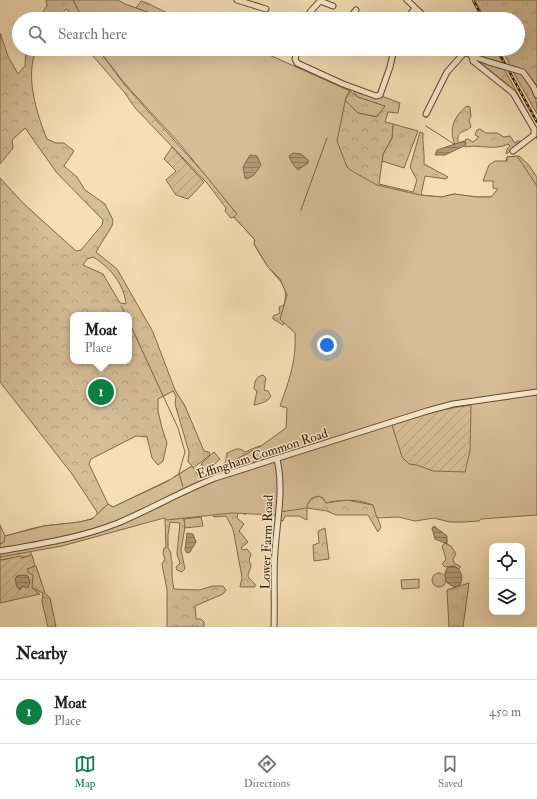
<!DOCTYPE html>
<html lang="en">
<head>
<meta charset="utf-8">
<style>
  body { margin:0; font-family:"IM FELL Double Pica",serif; background:#f6f6f6; color:#222 }
  .controls { position:absolute; right:12px; bottom:12px; display:grid; overflow:hidden; border-radius:8px; box-shadow:0 4px 16px #0002 }
  .controls button { width:36px; height:36px; display:grid; place-items:center; padding:0; border:0; border-bottom:1px solid #e0e0e0; background:#fff; color:#222; font:20px sans-serif }
  .you { position:absolute; left:327px; top:345px; width:14px; height:14px; margin:-10px; border:3px solid #fff; border-radius:50%; background:#1a73e8; box-shadow:0 0 0 6px #1a73e833 }
  .badge { display:grid; place-items:center; width:26px; height:26px; border-radius:50%; background:#0b8043; color:#fff; font-size:13px; font-weight:700 }
  .pin { position:absolute; translate:-50% -50%; border:2px solid #fff; box-shadow:0 1px 4px #0006 }
  .popup { position:absolute; left:70px; top:312px; width:62px; height:52px; box-sizing:border-box; display:grid; place-content:center; border-radius:8px; background:#fff; filter:drop-shadow(0 1px 3px #0005); font-size:13px; white-space:nowrap; color:#767676 }
  .popup b { font-size:15px; color:#222 }
  .popup::after { content:''; position:absolute; left:50%; top:100%; margin-left:-8px; border:8px solid transparent; border-top-color:#fff }
  .list { margin:0; padding:0; list-style:none }
  h2 { display:flex; justify-content:space-between; align-items:center; height:52px; margin:0; padding:0 16px; font-size:17px }
  h2 small { font-size:13px; font-weight:400; color:#767676 }
  .list li { display:grid; grid-template-columns:26px 1fr auto; gap:12px; align-items:center; box-sizing:border-box; height:64px; padding:0 16px; border-top:1px solid #e0e0e0 }
  .list b { display:block; font-size:15px; white-space:nowrap }
  .list p { margin:0; font-size:13px; white-space:nowrap; color:#767676 }
  .list em { font-size:13px; font-style:normal; color:#767676 }
  .icon { flex:none; width:22px; height:22px; fill:none; stroke:currentColor; stroke-width:2; stroke-linecap:round; stroke-linejoin:round }
  .map { position:relative; flex:none; width:537px; height:627px; overflow:hidden }
  .search { position:absolute; background:#fff; box-shadow:0 4px 16px #0002; left:12px; right:12px; top:12px; height:44px; display:flex; align-items:center; gap:10px; box-sizing:border-box; padding:0 14px; border-radius:22px; color:#767676; font-size:15px }
  .sheet { height:116px; background:#fff }
  nav { display:flex; justify-content:space-around; align-items:center; box-sizing:border-box; height:56px; border-top:1px solid #e0e0e0; background:#fff; font-size:11px; color:#767676 }
  nav a { display:grid; justify-items:center; gap:2px }
  nav .on { color:#0b8043 }
  .map>svg:first-child { display:block }
  .grass { fill:url(#grass-tufts); stroke:#836a4b }
  .forest { fill:url(#forest-crowns); stroke:#836a4b; fill-rule:evenodd }
  .park { fill:#d5bd96; stroke:#836a4b }
  .garden { fill:url(#garden-furrows); stroke:#836a4b }
  .water { fill:url(#water-rules); stroke:#7f6647 }
  .lines { fill:none; stroke-linecap:round; stroke-linejoin:round }
  .stream { stroke:#7f6647; stroke-width:1 }
  .minor-casing { stroke:#62492d; stroke-width:7 }
  .minor { stroke:#f9eacf; stroke-width:5 }
  .rail-casing { stroke:#311700; stroke-width:2.5 }
  .rail { stroke:#f9eacf; stroke-width:1; stroke-dasharray:3; stroke-linecap:butt }
  .minor-bridge-casing { stroke:#62492d; stroke-width:7; stroke-linecap:butt }
  .minor-bridge { stroke:#f9eacf; stroke-width:5 }
  .labels { text-anchor:middle; stroke-width:3; stroke-linejoin:round; paint-order:stroke }
  .street-label { font-size:13px; fill:#311700; stroke:#f9eacf }
</style>
</head>
<body>
<div class="map">
<svg width="537" height="627" viewBox="0 0 537 627">
  <defs>
    <pattern id="grass-tufts" width="24" height="20" patternUnits="userSpaceOnUse"><rect width="24" height="20" fill="#d5bd96"/><path d="M3 7l-1-3M5 7V3M7 7l1-3M15 17l-1-3M17 17v-4M19 17l1-3" fill="none" stroke="#b7a280"/></pattern>
    <pattern id="forest-crowns" width="20" height="18" patternUnits="userSpaceOnUse"><rect width="20" height="18" fill="#d5bd96"/><path d="M2 6a3 3 0 1 1 6 0M12 15a3 3 0 1 1 6 0" fill="none" stroke="#b7a280"/></pattern>
    <pattern id="garden-furrows" width="10" height="10" patternUnits="userSpaceOnUse"><rect width="10" height="10" fill="#d5bd96"/><path d="M-1 1l2-2M0 10L10 0M9 11l2-2" fill="none" stroke="#b7a280"/></pattern>
    <pattern id="water-rules" width="6" height="5" patternUnits="userSpaceOnUse"><rect width="6" height="5" fill="#b39b77"/><path d="M0 2.5h6" fill="none" stroke="#927d5f"/></pattern>
  </defs>
  <rect width="100%" height="100%" fill="#f6dfb5"/>
  <filter id="stains"><feTurbulence type="fractalNoise" baseFrequency=".005" numOctaves="4"/><feColorMatrix values="0 0 0 0 .2 0 0 0 0 .09 0 0 0 0 .02 0 0 0 .5 -.17"/></filter>
  <radialGradient id="worn" r=".72"><stop offset=".6" stop-color="#630" stop-opacity="0"/><stop offset="1" stop-color="#630" stop-opacity=".3"/></radialGradient>
  <path class="grass" d="M 350,91 L 358,97 L 385,106 L 377,117 L 358,113 L 345,100 Z
    M 393,124 L 418,131 L 404,168 L 382,161 L 383,154 L 392,138 Z"/>
  <path class="forest" d="M 46,0 L 73,0 L 83,19 L 70,19 L 69,11 L 66,9 L 58,19 L 38,19 L 47,6 Z
    M 475,0 L 537,0 L 537,86 L 525,70 L 510,65 L 502,49 L 518,49 L 518,19 L 485,19 Z
    M 141,1 C 156,5 169,19 185,13 L 191,18 L 199,14 L 214,15 L 215,19 L 167,19 L 136,8 Z
    M 0,33 L 8,56 L 18,74 L 25,66 L 26,49 L 37,49 C 24,74 37,115 47,139 L 56,143 L 64,143 L 74,151 L 64,166 L 77,177 L 85,190 L 105,204 L 113,220 L 112,226 L 96,252 L 117,269 L 153,332 L 175,390 L 185,406 L 204,451 L 209,452 L 210,455 L 193,468 L 199,477 L 210,471 L 202,481 L 174,477 L 192,466 L 188,462 L 189,452 L 175,404 L 176,396 L 173,391 L 158,399 L 158,411 L 162,428 L 167,443 L 163,461 L 158,465 L 152,458 L 147,437 L 136,436 L 91,459 L 89,464 L 108,504 L 113,507 L 169,480 L 178,491 L 0,549 L 0,525 L 5,536 C 18,533 31,528 44,526 C 62,523 81,525 97,516 L 97,512 L 72,474 L 0,382 L 0,178 L 23,203 L 76,251 L 81,250 L 102,225 L 103,220 L 57,173 L 25,128 L 12,140 L 13,148 L 0,164 ZM 93,257 C 110,267 124,284 126,304 L 120,303 L 103,274 L 83,265 L 87,259 ZM 73,315 L 129,315 L 129,361 L 73,361 Z
    M 87,49 L 98,49 L 124,84 L 216,187 L 284,273 L 295,333 L 285,322 L 283,325 L 273,319 L 273,316 L 280,313 L 279,307 L 284,305 C 290,284 277,280 267,265 C 262,258 258,251 254,244 L 255,240 L 234,217 L 231,218 L 225,211 L 226,208 L 207,183 L 136,109 L 124,92 Z
    M 464,49 L 485,53 L 493,53 L 493,49 L 496,49 L 503,63 L 472,54 Z
    M 475,59 L 503,67 L 537,129 L 537,139 L 534,126 L 515,95 Z
    M 512,70 C 533,77 537,95 537,114 Z
    M 327,81 L 350,91 L 345,100 L 358,113 L 377,117 L 385,106 L 358,97 L 354,92 L 358,87 L 400,103 L 398,113 L 388,112 L 385,122 L 393,124 L 392,138 L 383,154 L 379,184 L 413,192 L 417,180 L 410,167 L 420,132 L 423,133 C 422,143 425,153 424,164 L 448,177 L 446,179 L 425,176 L 421,195 L 442,197 L 454,194 L 477,197 L 492,197 L 498,189 L 507,157 L 519,156 L 528,164 L 537,177 L 537,197 L 370,252 L 313,101 Z
    M 467,106 L 470,107 L 471,116 L 469,120 L 471,127 C 463,134 457,129 458,143 L 455,144 C 448,129 455,115 467,106 Z
    M 480,129 L 486,133 L 497,133 L 504,137 L 510,136 L 515,143 L 518,141 L 524,142 L 506,154 L 507,149 L 510,146 L 508,144 C 495,151 478,144 465,147 L 464,145 L 466,144 L 465,140 L 468,139 L 473,142 L 479,137 L 475,135 L 477,130 Z
    M 263,375 L 266,378 L 264,390 L 268,391 L 271,396 C 268,402 260,404 254,405 L 257,391 L 254,389 C 255,382 255,377 263,375 Z
    M 259,446 L 261,446 L 231,471 L 221,469 L 225,464 L 227,453 C 234,450 239,446 245,452 Z
    M 281,486 L 307,505 L 312,498 L 318,496 L 323,498 L 326,503 L 347,500 L 373,505 L 381,527 L 378,532 L 368,515 L 336,515 L 327,511 L 307,508 L 307,520 L 299,516 L 285,516 L 283,521 L 280,520 Z
    M 214,508 L 246,514 L 238,513 L 237,518 L 244,524 L 239,531 L 248,542 L 241,548 L 243,550 L 247,549 L 251,554 L 249,560 L 251,566 C 248,577 245,575 255,584 L 255,587 L 240,587 L 242,577 L 233,529 L 226,516 L 214,517 L 212,514 Z
    M 198,516 L 184,518 L 185,527 L 181,550 L 185,569 L 182,572 L 177,570 L 176,567 L 180,563 L 177,554 L 180,523 L 170,522 L 168,535 L 168,548 L 171,553 C 170,558 173,561 172,566 C 172,574 172,581 174,589 L 199,590 L 213,586 L 223,586 L 226,590 L 223,594 L 195,606 L 196,619 L 201,619 L 204,622 L 204,627 L 167,627 L 167,590 L 162,564 L 165,559 L 163,554 L 164,548 L 166,548 L 165,518 Z
    M 325,528 L 329,559 L 314,561 L 313,545 L 319,543 L 318,531 Z
    M 445,543 L 451,546 L 456,554 L 453,559 L 454,563 L 461,567 L 459,569 L 454,566 L 445,567 L 442,564 L 446,559 L 442,546 Z
    M 28,549 L 31,552 L 31,556 L 0,560 L 0,554 Z
    M 36,566 L 45,593 L 50,598 L 56,627 L 48,627 L 42,602 L 43,593 L 32,588 L 27,569 Z
    M432 580a7 7 0 1 1 14 0a7 7 0 1 1-14 0Z
    M 469,583 L 463,627 L 449,627 L 447,590 Z"/>
  <path class="park" d="M 73,0 L 118,0 L 125,4 L 167,19 L 83,19 Z
    M 98,49 L 256,49 L 350,91 L 346,97 L 337,141 L 347,167 L 352,171 L 377,185 L 420,195 L 442,197 L 454,194 L 477,197 L 491,197 L 498,189 L 493,188 L 493,181 L 483,181 L 489,165 L 495,161 L 507,161 L 507,157 L 517,156 L 537,186 L 537,515 L 481,519 L 479,521 L 464,522 L 450,522 L 434,518 L 415,521 L 398,517 L 377,518 L 373,505 C 357,499 342,499 326,503 L 323,498 L 318,496 L 312,498 L 307,505 L 307,508 L 280,512 L 275,515 L 232,513 L 167,520 L 164,518 L 62,546 L 0,557 L 0,544 L 4,542 L 5,536 L 44,526 L 79,522 L 92,519 L 108,504 L 113,507 L 166,482 L 192,466 L 199,477 L 210,471 L 213,472 L 261,446 L 286,428 L 287,408 L 280,406 C 289,381 297,359 295,333 L 280,319 L 287,295 L 280,279 L 268,267 L 254,244 L 255,240 L 234,217 L 237,214 L 179,143 L 125,84 Z
    M 214,452 L 220,459 L 207,471 L 201,464 Z
    M 201,517 L 203,526 L 185,528 L 184,519 Z
    M 419,579 L 419,588 L 402,589 L 401,580 Z"/>
  <path class="garden" d="M 172,147 L 204,182 L 188,199 L 176,195 L 166,180 L 176,171 L 164,159 Z
    M 471,405 L 470,451 L 465,472 L 433,471 L 417,465 L 409,464 L 402,457 L 392,425 L 440,410 Z
    M 32,555 L 35,566 L 27,569 L 29,573 L 33,575 L 32,588 L 40,594 L 0,603 L 0,560 C 7,560 13,557 20,556 L 22,558 Z"/>
  <path class="water" d="M 464,141 L 466,145 L 445,155 L 435,155 L 437,150 Z
    M 293,153 L 301,154 L 308,160 L 308,163 L 298,170 C 294,166 291,162 289,156 Z
    M 250,155 L 257,156 L 261,165 L 254,175 L 247,179 L 245,178 L 243,167 Z
    M 434,526 L 447,536 L 447,544 L 435,539 L 432,528 Z
    M 187,533 L 193,534 L 196,542 L 190,552 L 187,553 L 185,550 Z
    M 454,566 C 461,570 464,576 460,585 L 454,587 L 446,582 L 445,572 L 448,567 Z
    M 25,575 L 28,576 L 30,582 L 28,588 L 22,586 L 20,590 L 17,587 L 15,579 L 17,576 Z"/>
  <g class="lines">
    <path class="stream" d="M 426,126 L 454,144
      M 301,210 L 327,138
      M 121,306 L 126,315
      M 129,322 L 178,428 L 185,452 L 179,473 L 183,487"/>
    <defs>
      <path id="minor" d="M 237,0 L 266,9
        M 407,0 L 427,19
        M 307,19 L 310,12 L 320,1 L 333,6
        M 349,19 L 356,10
        M 407,19 L 415,8
        M 298,49 L 295,59 L 297,63 L 343,84 L 376,96 L 380,95 L 390,67 L 394,49
        M 461,49 L 472,56 L 489,62
        M 472,56 L 473,61 L 513,93 L 534,129 L 534,135 L 513,151
        M 533,86 L 537,95
        M 426,114 L 447,72 L 465,52
        M 0,551 C 40,544 80,538 118,523 C 151,509 182,491 215,478 L 427,411 L 453,404 L 537,392
        M 274,627 C 275,602 273,576 275,551 C 277,521 284,489 277,459"/>
    </defs>
    <use href="#minor" class="minor-casing"/>
    <use href="#minor" class="minor"/>
    <defs>
      <path id="rail" d="M 473,0 L 483,19
        M 497,49 L 537,122"/>
    </defs>
    <use href="#rail" class="rail-casing"/>
    <use href="#rail" class="rail"/>
    <defs>
      <path id="minor-bridge" d="M 489,62 L 523,72 L 533,86"/>
    </defs>
    <use href="#minor-bridge" class="minor-bridge-casing"/>
    <use href="#minor-bridge" class="minor-bridge"/>
  </g>
  <g class="labels">
    <g class="street-label">
      <text transform="translate(262 453) rotate(-18)" y="5">Effingham Common Road</text>
      <text transform="translate(266 542) rotate(-88)" y="5">Lower Farm Road</text>
    </g>
  </g>
  <rect width="100%" height="100%" filter="url(#stains)"/>
  <rect width="100%" height="100%" fill="url(#worn)"/>
</svg>
<div class="controls">
<button><svg class="icon" aria-label="locate" viewBox="0 0 24 24"><circle cx="12" cy="12" r="6"/><path d="M12 2v4M12 18v4M2 12h4M18 12h4"/></svg></button>
<button><svg class="icon" aria-label="layers" viewBox="0 0 24 24"><path d="M12 4l9 5-9 5-9-5zM3 14l9 5 9-5"/></svg></button>
</div>
<div class="you"></div>
<div class="pin badge" style="left:101px;top:392px">1</div>
<div class="popup"><b>Moat</b>Place</div>
<div class="search"><svg class="icon" aria-label="search" viewBox="0 0 24 24"><circle cx="10" cy="10" r="6"/><path d="M15 15l6 6"/></svg>Search here</div>
</div>
<section class="sheet">
<h2>Nearby<small></small></h2>
<ul class="list">
<li><span class="badge">1</span><div><b>Moat</b><p>Place</p></div><em>450 m</em></li>
</ul>
</section>
<nav>
<a class="on"><svg class="icon" aria-label="map" viewBox="0 0 24 24"><path d="M3 6l6-2 6 2 6-2v14l-6 2-6-2-6 2zM9 4v14M15 6v14"/></svg>Map</a>
<a><svg class="icon" aria-label="directions" viewBox="0 0 24 24"><path d="M12 3l9 9-9 9-9-9zM9 14v-3h6M13 9l2 2-2 2"/></svg>Directions</a>
<a><svg class="icon" aria-label="saved" viewBox="0 0 24 24"><path d="M7 4h10v16l-5-4-5 4z"/></svg>Saved</a>
</nav>
</body>
</html>
